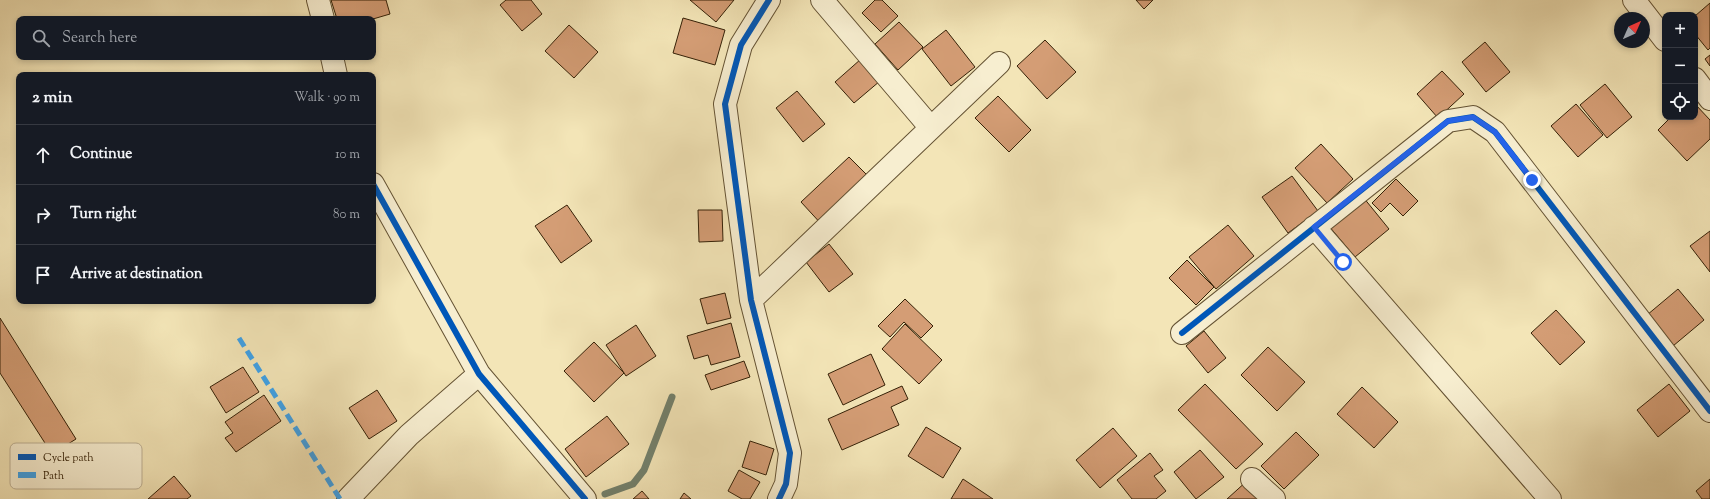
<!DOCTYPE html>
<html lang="en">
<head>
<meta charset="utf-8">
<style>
  body { margin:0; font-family:"Sorts Mill Goudy",serif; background:#242831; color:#f1f3f6 }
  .controls { position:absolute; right:12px; top:12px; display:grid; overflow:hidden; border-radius:8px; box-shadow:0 2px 6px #0003 }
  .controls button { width:36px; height:36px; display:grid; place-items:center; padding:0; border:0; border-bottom:1px solid #363941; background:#171b24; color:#f1f3f6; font:20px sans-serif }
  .compass { position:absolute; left:1614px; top:12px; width:36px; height:36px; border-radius:50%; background:#171b24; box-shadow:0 2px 6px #0003; rotate:45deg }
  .stop { position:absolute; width:12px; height:12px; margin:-9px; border:3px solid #2563eb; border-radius:50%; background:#fff }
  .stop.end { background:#2563eb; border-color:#fff; box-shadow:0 1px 4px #0008 }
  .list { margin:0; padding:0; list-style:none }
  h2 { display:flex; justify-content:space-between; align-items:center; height:52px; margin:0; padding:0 16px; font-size:17px }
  h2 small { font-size:13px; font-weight:400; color:#9ea1a6 }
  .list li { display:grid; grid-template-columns:26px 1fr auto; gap:12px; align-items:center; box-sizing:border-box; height:60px; padding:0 16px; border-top:1px solid #363941 }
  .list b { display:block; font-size:15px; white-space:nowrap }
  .list em { font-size:13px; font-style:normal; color:#9ea1a6 }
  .icon { flex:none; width:22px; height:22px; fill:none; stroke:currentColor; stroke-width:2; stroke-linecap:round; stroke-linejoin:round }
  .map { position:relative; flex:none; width:1710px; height:499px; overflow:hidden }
  .search { position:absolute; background:#171b24; box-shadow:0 2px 6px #0003; left:16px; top:16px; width:360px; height:44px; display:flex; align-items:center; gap:10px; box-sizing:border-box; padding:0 14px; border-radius:8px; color:#9ea1a6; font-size:15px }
  .panel { position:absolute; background:#171b24; box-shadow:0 2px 6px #0003; left:16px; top:72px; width:360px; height:232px; border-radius:8px }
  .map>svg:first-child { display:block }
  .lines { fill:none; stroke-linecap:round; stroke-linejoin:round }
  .stream { stroke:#72806c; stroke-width:7 }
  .building { fill:#d49d75; stroke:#352107 }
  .street-casing { stroke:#645233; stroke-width:24 }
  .street { stroke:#f7eed0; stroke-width:22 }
  .quiet { stroke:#3ea2e9; stroke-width:5; stroke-dasharray:10 5; stroke-linecap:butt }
  .cycleway-casing { stroke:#f7eed0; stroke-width:8 }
  .cycleway { stroke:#0057b8; stroke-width:6 }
  .route { stroke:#2563eb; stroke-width:5 }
  .key { fill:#f7eed0; stroke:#bdb094; stroke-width:1 }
  .key-label { font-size:11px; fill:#352107 }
</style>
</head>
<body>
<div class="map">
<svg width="1710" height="499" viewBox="0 0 1710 499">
  <rect width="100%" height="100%" fill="#f3e5b7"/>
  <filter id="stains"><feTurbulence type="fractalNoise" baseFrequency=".005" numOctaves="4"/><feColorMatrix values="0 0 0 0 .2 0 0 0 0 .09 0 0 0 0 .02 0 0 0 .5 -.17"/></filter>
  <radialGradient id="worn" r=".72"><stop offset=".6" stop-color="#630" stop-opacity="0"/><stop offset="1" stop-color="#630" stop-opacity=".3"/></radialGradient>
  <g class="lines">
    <path class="stream" d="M 605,494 L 633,484 L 644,470 L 672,397"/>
  </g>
  <path class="building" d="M 331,0 L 386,0 L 390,14 L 373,19 L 337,19 Z
    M 506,0 L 531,0 L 542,14 L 522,31 L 500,5 Z
    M 690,0 L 734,0 L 716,22 Z
    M 875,0 L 882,0 L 898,16 L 881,32 L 862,13 Z
    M 1136,0 L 1153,0 L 1144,9 Z
    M 1710,3 L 1710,48 L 1708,50 L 1695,34 L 1695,16 Z
    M 683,18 L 725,30 L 715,65 L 673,53 Z
    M 899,22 L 923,47 L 898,70 L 875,44 Z
    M 569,25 L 598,52 L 574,78 L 545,51 Z
    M 946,30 L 975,67 L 951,86 L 922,49 Z
    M 1045,40 L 1076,72 L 1047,99 L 1017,66 Z
    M 1485,42 L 1510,72 L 1486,92 L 1462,62 Z
    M 1710,55 L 1710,66 L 1705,59 Z
    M 861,59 L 880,81 L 854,103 L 835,82 Z
    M 1442,71 L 1464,94 L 1438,118 L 1417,94 Z
    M 1605,84 L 1632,117 L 1607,138 L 1580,105 Z
    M 797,91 L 825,124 L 803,142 L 776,108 Z
    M 998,96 L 1031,130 L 1009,152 L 975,118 Z
    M 1576,104 L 1603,135 L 1578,157 L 1551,126 Z
    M 1695,104 L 1710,120 L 1710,139 L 1687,161 L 1658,130 L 1671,117 L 1695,117 Z
    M 1321,144 L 1353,179 L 1327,203 L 1295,168 Z
    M 849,157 L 873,181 L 824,227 L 801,202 Z
    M 1292,176 L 1318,211 L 1288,233 L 1262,197 Z
    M 1396,179 L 1418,201 L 1403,216 L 1390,203 L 1381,212 L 1372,203 Z
    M 1363,197 L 1389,229 L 1355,257 L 1328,225 Z
    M 567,205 L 592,241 L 561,263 L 535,226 Z
    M 698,210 L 722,210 L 723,241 L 699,242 Z
    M 1228,225 L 1254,256 L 1216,289 L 1189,257 Z
    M 1710,231 L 1710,272 L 1690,246 Z
    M 829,244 L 853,274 L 829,292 L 806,262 Z
    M 1187,260 L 1214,287 L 1196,305 L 1169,278 Z
    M 1678,289 L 1704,320 L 1673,346 L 1647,315 Z
    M 725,293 L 731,318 L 707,324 L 700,299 Z
    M 905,299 L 933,326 L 921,338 L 904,322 L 890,337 L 878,326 Z
    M 1556,310 L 1585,342 L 1560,365 L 1531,333 Z
    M 0,318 L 76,439 L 52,454 L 0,373 Z
    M 731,323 L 740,357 L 711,365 L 708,355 L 694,359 L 687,336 Z
    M 905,324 L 942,360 L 919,384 L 882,349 Z
    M 636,325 L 656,356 L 626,376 L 606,345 Z
    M 1204,331 L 1226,358 L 1208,373 L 1186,346 Z
    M 594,342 L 624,373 L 594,402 L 564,371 Z
    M 1268,347 L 1305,382 L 1277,411 L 1241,375 Z
    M 871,354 L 885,385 L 843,405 L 828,374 Z
    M 744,361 L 750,377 L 711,390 L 705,375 Z
    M 243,367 L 259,392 L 226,413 L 210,387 Z
    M 1205,384 L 1263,444 L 1236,469 L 1178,410 Z
    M 1669,384 L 1690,411 L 1658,437 L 1637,410 Z
    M 902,386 L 908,399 L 891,407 L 899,425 L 842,450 L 828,419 Z
    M 1362,387 L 1398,422 L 1374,448 L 1337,414 Z
    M 377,390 L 397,421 L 369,439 L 349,408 Z
    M 264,395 L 281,421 L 236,452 L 225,438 L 233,433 L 225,422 Z
    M 607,416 L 629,444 L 586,477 L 565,449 Z
    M 926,427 L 961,448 L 943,478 L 908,456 Z
    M 1113,428 L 1137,456 L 1100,488 L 1076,460 Z
    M 1296,432 L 1319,455 L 1284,489 L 1261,466 Z
    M 750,441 L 774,449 L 766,475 L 742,467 Z
    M 1200,450 L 1224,477 L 1196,499 L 1174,472 Z
    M 1150,453 L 1163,470 L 1154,476 L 1166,491 L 1156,499 L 1132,499 L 1117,480 Z
    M 739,470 L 760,482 L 750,499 L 742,499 L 728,491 Z
    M 174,476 L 191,496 L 187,499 L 148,499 Z
    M 963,479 L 993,499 L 951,499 Z
    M 1710,479 L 1710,499 L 1702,499 L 1696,491 Z
    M 1248,480 L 1266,499 L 1227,499 Z
    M 642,491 L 649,499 L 633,499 Z
    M 684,493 L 691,499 L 680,499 Z"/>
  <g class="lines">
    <defs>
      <path id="street" d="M 318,0 L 323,19
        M 769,0 L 741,45 L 725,104 L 751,300 L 790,453 L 786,484 L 779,499
        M 822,0 L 931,128
        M 1634,0 L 1665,40
        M 332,57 L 336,75
        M 1695,79 L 1710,99
        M 373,184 L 479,374 L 585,499
        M 1314,227 L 1550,499
        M 751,300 L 999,63
        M 1182,333 L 1448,121 L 1473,117 L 1495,132 L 1710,411
        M 1252,479 L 1274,499
        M 348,499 L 409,435 L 479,374"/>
    </defs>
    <use href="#street" class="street-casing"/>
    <use href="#street" class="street"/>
    <path class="quiet" d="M 239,338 L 340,499"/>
    <defs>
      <path id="cycleway" d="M 769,0 L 741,45 L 725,104 L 751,300 L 790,453 L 786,484 L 779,499
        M 373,184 L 479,374 L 585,499
        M 1182,333 L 1448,121 L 1473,117 L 1495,132 L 1710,411"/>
    </defs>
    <use href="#cycleway" class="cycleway-casing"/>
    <use href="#cycleway" class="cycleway"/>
  </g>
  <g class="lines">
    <path class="route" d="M 1343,262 L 1314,227 L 1448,121 L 1473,117 L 1495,132 L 1532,180"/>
  </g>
  <rect x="10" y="443" width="132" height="46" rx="6" class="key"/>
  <rect x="18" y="454" width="18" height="6" fill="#0057b8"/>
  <rect x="18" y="472" width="18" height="6" fill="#3ea2e9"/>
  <g class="key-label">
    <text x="43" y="461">Cycle path</text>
    <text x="43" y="479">Path</text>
  </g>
  <rect width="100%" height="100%" filter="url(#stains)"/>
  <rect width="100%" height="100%" fill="url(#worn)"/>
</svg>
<div class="controls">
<button>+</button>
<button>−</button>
<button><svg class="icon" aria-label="locate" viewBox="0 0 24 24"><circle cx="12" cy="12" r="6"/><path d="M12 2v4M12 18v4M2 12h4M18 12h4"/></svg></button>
</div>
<svg class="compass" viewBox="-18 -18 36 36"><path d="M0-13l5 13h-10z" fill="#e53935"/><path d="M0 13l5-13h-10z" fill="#9ea1a6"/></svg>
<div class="stop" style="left:1343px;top:262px"></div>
<div class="stop end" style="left:1532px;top:180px"></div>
<div class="search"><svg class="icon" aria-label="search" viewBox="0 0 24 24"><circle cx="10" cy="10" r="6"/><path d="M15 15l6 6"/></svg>Search here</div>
<section class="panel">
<h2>2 min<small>Walk · 90 m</small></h2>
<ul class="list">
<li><svg class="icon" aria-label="ahead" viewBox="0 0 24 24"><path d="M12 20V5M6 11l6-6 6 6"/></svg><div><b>Continue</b></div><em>10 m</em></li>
<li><svg class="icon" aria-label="right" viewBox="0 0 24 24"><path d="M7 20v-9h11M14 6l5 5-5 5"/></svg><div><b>Turn right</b></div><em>80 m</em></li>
<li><svg class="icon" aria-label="arrive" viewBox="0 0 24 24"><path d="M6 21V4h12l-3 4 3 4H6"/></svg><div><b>Arrive at destination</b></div></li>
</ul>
</section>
</div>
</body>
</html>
